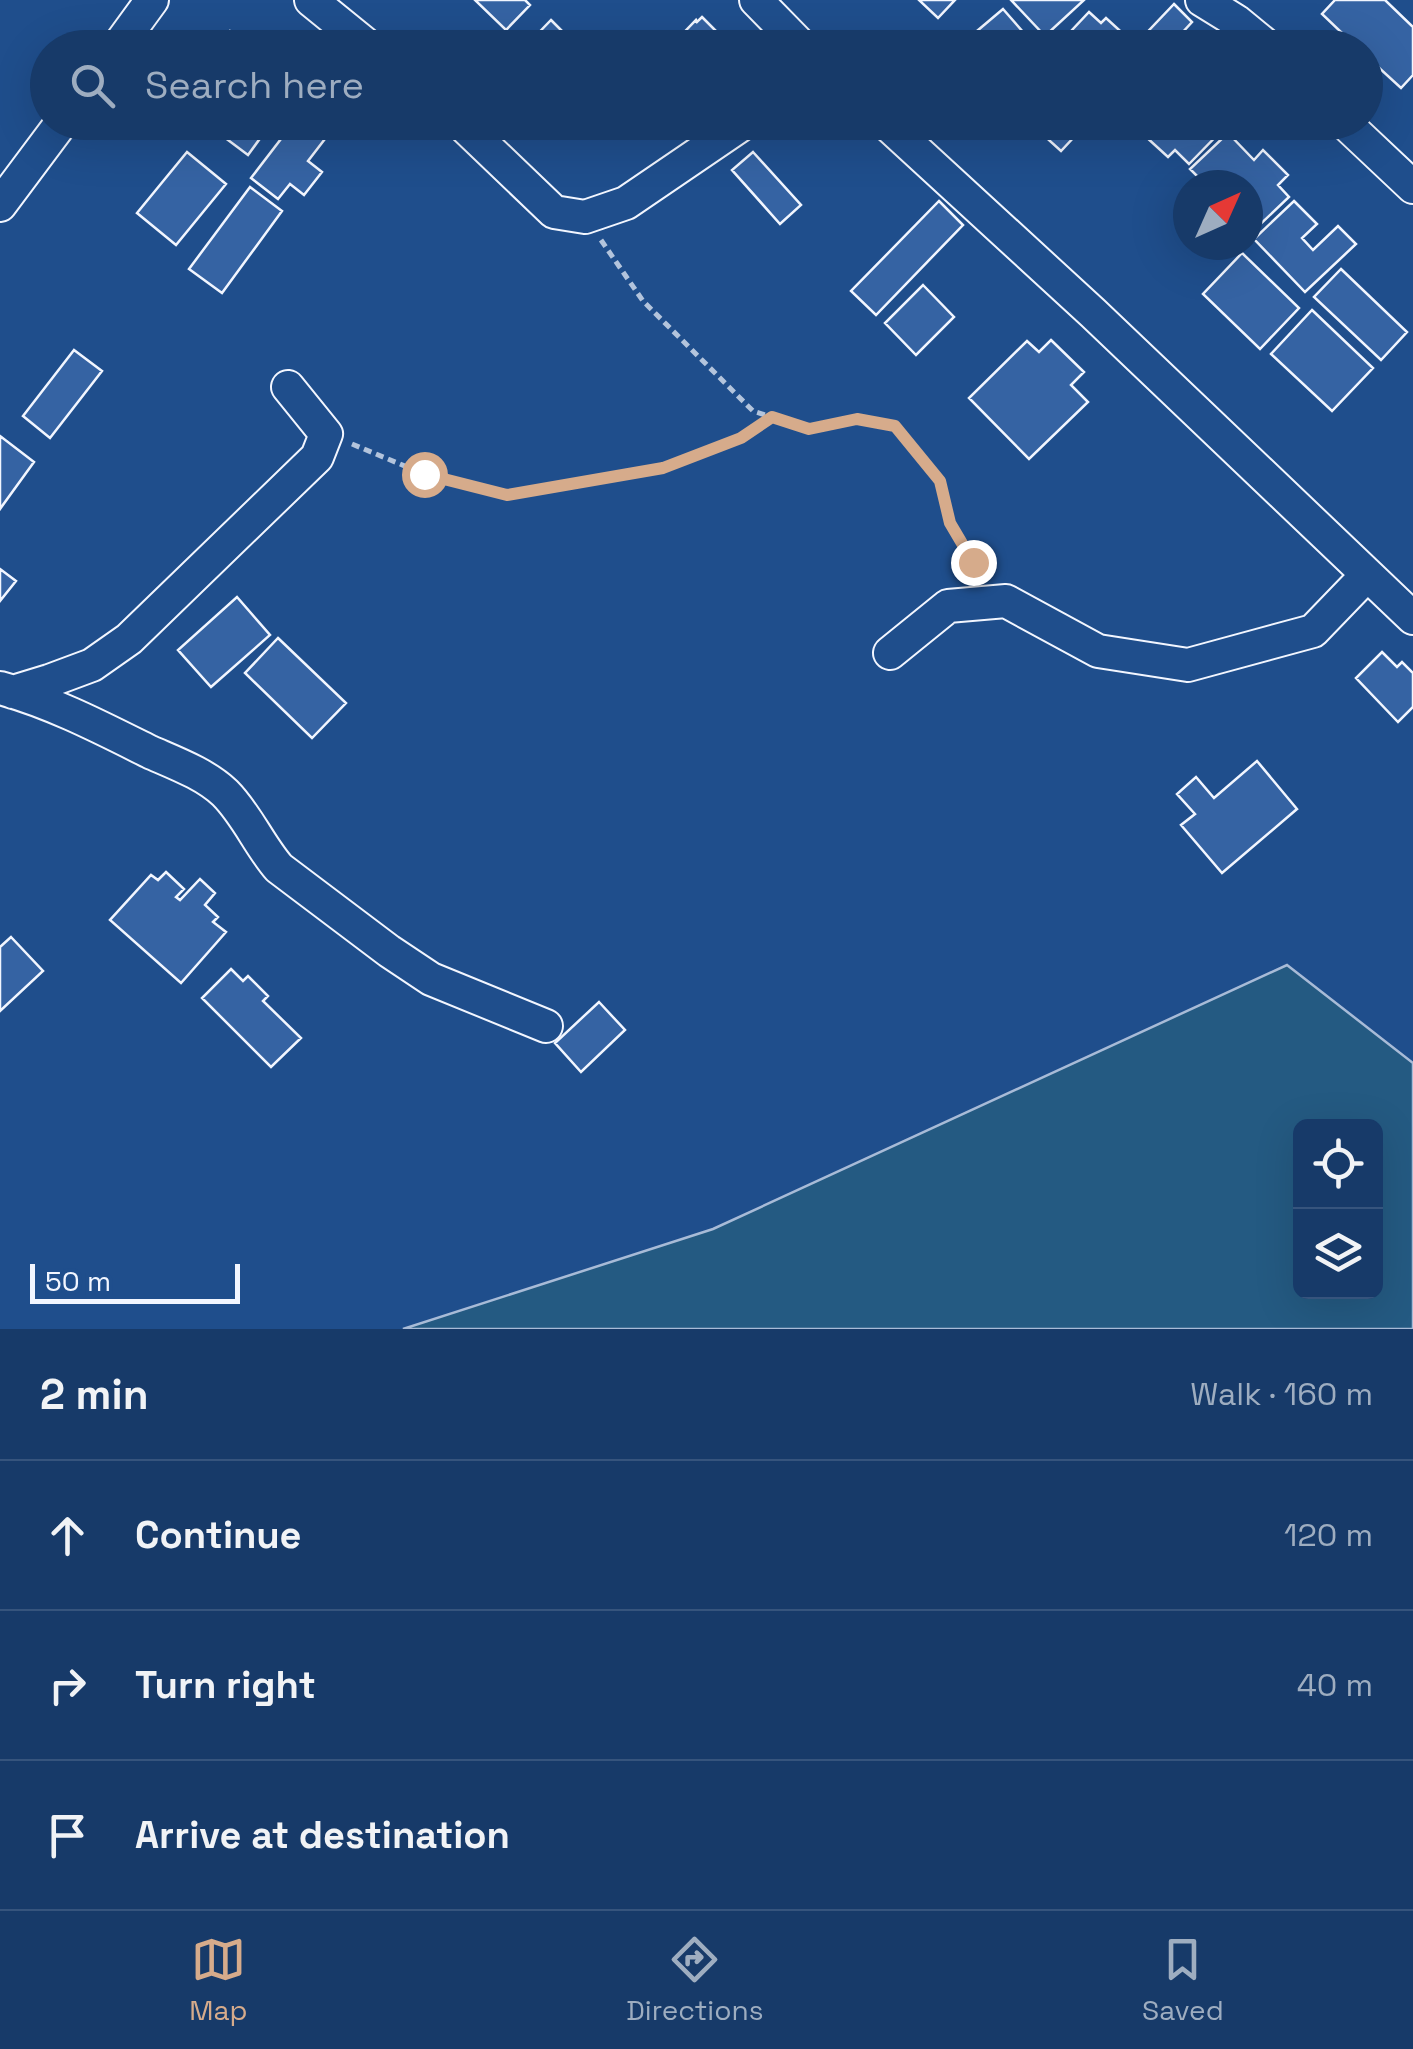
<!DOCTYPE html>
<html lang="en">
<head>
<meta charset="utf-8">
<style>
  body { margin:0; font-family:"Space Grotesk",sans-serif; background:#20416f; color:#f1f3f6 }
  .controls { position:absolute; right:30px; bottom:30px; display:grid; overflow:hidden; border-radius:15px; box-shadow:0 10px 40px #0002 }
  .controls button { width:90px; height:90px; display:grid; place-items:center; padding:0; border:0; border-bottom:2px solid #36547d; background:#173a69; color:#f1f3f6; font:50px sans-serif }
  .compass { position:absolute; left:1173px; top:170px; width:90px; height:90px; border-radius:50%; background:#173a69; box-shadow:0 10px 40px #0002; rotate:45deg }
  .scale { position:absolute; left:30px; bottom:25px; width:210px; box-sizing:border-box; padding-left:10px; border:5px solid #f2f6ff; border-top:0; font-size:28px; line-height:35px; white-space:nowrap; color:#f2f6ff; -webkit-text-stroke:8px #1f4e8c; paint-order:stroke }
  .stop { position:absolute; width:30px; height:30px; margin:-22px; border:8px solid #d6ab8b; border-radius:50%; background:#fff }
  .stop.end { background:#d6ab8b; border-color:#fff; box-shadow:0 2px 10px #0008 }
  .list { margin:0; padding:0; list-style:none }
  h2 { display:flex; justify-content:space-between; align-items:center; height:130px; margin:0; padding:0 40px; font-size:42px }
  h2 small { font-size:32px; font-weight:400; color:#9eadc0 }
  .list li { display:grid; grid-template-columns:65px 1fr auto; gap:30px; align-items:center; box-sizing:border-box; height:150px; padding:0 40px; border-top:2px solid #36547d }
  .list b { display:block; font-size:38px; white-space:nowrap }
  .list em { font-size:32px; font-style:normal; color:#9eadc0 }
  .icon { flex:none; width:55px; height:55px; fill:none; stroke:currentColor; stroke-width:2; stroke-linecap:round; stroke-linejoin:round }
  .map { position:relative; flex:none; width:1413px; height:1329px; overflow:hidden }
  .search { position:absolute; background:#173a69; box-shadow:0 10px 40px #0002; left:30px; right:30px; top:30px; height:110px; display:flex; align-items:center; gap:25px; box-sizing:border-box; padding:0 35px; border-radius:55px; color:#9eadc0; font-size:38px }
  .sheet { height:580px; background:#173a69 }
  nav { display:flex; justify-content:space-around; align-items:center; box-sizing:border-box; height:140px; border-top:2px solid #36547d; background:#173a69; font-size:28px; color:#9eadc0 }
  nav a { display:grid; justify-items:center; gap:5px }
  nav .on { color:#d6ab8b }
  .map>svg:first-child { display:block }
  .green { fill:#245a82; stroke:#a8bbd7; stroke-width:2.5; fill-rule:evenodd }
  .building { fill:#3563a3; stroke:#f2f6ff; stroke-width:2.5 }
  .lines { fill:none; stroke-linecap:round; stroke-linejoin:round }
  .minor-casing { stroke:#f2f6ff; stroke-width:36 }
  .path { stroke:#b3c4dc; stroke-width:5; stroke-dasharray:8 5; stroke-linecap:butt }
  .minor { stroke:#1f4e8c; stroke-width:32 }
  .route { stroke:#d6ab8b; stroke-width:12 }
</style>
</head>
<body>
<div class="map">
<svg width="1413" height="1329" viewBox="0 0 1413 1329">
  <rect width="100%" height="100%" fill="#1f4e8c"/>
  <path class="green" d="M 1287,965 L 1413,1063 L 1413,1329 L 403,1329 L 713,1229 ZM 1300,1126 L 1376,1126 L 1376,1292 L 1300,1292 Z"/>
  <path class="building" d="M 475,0 L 525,0 L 530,5 L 506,30 Z
    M 919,0 L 955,0 L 938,18 Z
    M 1011,0 L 1084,0 L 1045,36 Z
    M 1335,0 L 1385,0 L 1413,27 L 1413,75 L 1401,88 L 1376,65 L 1366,76 L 1366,48 L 1336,48 L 1331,42 L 1341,32 L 1322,14 Z
    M 1174,4 L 1192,22 L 1168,48 L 1140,48 L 1136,44 Z
    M 1003,9 L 1037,48 L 991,48 L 977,31 Z
    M 1089,12 L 1101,23 L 1106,18 L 1129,39 L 1123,45 L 1126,48 L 1059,48 L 1057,46 Z
    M 702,17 L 723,38 L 718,43 L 722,46 L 727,41 L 733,48 L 669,48 L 696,20 L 697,22 Z
    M 551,20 L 579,48 L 524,48 Z
    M 230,31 L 252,48 L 218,48 Z
    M 204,122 L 272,122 L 248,155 Z
    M 294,122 L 338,122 L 308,161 L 322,172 L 304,195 L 290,184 L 278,199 L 251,178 Z
    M 1049,122 L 1088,122 L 1061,151 L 1040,132 Z
    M 1135,122 L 1230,122 L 1189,164 L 1175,150 L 1168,157 L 1133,125 Z
    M 1228,133 L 1254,160 L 1263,150 L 1288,175 L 1278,185 L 1289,197 L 1251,233 L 1248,230 L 1248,185 L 1206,185 L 1190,169 Z
    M 187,152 L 226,184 L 176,245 L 137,213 Z
    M 753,152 L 801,205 L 780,224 L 732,170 Z
    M 250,187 L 282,211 L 222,293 L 189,269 Z
    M 939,201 L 963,225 L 876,315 L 851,291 Z
    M 1294,201 L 1317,224 L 1302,238 L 1313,250 L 1338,226 L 1356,244 L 1305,292 L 1254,239 Z
    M 1242,253 L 1299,308 L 1260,349 L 1203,294 Z
    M 1341,269 L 1407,332 L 1381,360 L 1314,297 Z
    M 923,285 L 954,317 L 916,355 L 885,323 Z
    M 1312,310 L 1373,368 L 1332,411 L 1271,354 Z
    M 1051,340 L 1084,372 L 1071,385 L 1088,402 L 1029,459 L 969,398 L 1027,341 L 1039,352 Z
    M 74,350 L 102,371 L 50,438 L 23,416 Z
    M 0,436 L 34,462 L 0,509 Z
    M 0,569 L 16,581 L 0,601 Z
    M 237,597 L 270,635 L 211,687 L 178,650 Z
    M 278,638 L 346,703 L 312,738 L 245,673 Z
    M 1382,652 L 1397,667 L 1402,662 L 1413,673 L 1413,707 L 1398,722 L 1356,678 Z
    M 1257,761 L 1297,809 L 1222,873 L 1181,825 L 1195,814 L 1177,794 L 1196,777 L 1214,798 Z
    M 166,872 L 184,889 L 176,897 L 180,900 L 200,879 L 215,893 L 205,905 L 218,917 L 213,922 L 226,932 L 181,983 L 110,920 L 151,875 L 158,880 Z
    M 11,937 L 43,971 L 0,1011 L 0,947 Z
    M 231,969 L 243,981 L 248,976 L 268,996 L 263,1001 L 301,1038 L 271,1067 L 202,998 Z
    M 599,1002 L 625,1030 L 581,1072 L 555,1043 Z"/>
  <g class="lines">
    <defs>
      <path id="minor" d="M 311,0 L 370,48
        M 756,0 L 803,48
        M 1202,0 L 1236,21 L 1269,48
        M 117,48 L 152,0
        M 460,122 L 554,212 L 585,217 L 626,203 L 745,122
        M 885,122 L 1093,313 L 1413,618
        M 1344,122 L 1413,187
        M 0,205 L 62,122
        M 890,653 L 948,606 L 1006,601 L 1098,651 L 1188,665 L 1313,631 L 1367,575
        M 0,688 C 52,702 102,728 150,752 C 175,763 205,774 225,793 C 247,815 259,845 279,868 L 389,951 L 431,979 L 546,1026
        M 13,692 L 49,681 L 92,665 L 129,639 L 317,457 L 326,434 L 288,387"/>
    </defs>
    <use href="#minor" class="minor-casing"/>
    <path class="path" d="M 601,240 L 643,301 L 753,411 L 809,429 L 857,419 L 895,426 L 940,481 L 950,523 L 973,561 L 982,573
      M 352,444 L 424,474 L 507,495 L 663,468 L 741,438 L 772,417"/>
    <use href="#minor" class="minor"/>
  </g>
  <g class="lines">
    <path class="route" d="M 424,474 L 507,495 L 663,468 L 741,438 L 772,417 L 809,429 L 857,419 L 895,426 L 940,481 L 950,523 L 973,562"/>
  </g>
</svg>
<div class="controls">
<button><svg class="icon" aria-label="locate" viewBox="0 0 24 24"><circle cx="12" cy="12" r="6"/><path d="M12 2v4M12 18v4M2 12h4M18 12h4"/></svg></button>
<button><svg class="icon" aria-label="layers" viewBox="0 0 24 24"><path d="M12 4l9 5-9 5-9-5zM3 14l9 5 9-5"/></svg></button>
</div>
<svg class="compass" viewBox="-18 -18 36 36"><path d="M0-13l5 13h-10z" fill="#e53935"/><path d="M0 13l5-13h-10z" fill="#9eadc0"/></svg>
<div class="scale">50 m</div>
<div class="stop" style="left:424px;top:474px"></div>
<div class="stop end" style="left:973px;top:562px"></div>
<div class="search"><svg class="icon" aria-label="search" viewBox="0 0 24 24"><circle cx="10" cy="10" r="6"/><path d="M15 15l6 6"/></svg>Search here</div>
</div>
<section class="sheet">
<h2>2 min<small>Walk · 160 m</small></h2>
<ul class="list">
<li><svg class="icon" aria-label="ahead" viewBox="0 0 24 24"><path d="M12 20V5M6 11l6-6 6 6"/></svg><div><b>Continue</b></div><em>120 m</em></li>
<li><svg class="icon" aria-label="right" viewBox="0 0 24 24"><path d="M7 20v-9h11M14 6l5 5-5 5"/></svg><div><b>Turn right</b></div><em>40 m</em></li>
<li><svg class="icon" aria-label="arrive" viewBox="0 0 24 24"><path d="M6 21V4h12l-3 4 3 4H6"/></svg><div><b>Arrive at destination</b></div></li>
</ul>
</section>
<nav>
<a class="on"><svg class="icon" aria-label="map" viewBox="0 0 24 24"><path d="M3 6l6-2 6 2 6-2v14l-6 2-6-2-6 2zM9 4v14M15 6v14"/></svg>Map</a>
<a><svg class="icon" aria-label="directions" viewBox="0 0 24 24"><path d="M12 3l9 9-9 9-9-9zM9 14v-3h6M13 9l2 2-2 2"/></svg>Directions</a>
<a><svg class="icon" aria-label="saved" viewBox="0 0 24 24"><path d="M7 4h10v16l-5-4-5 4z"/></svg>Saved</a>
</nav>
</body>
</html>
